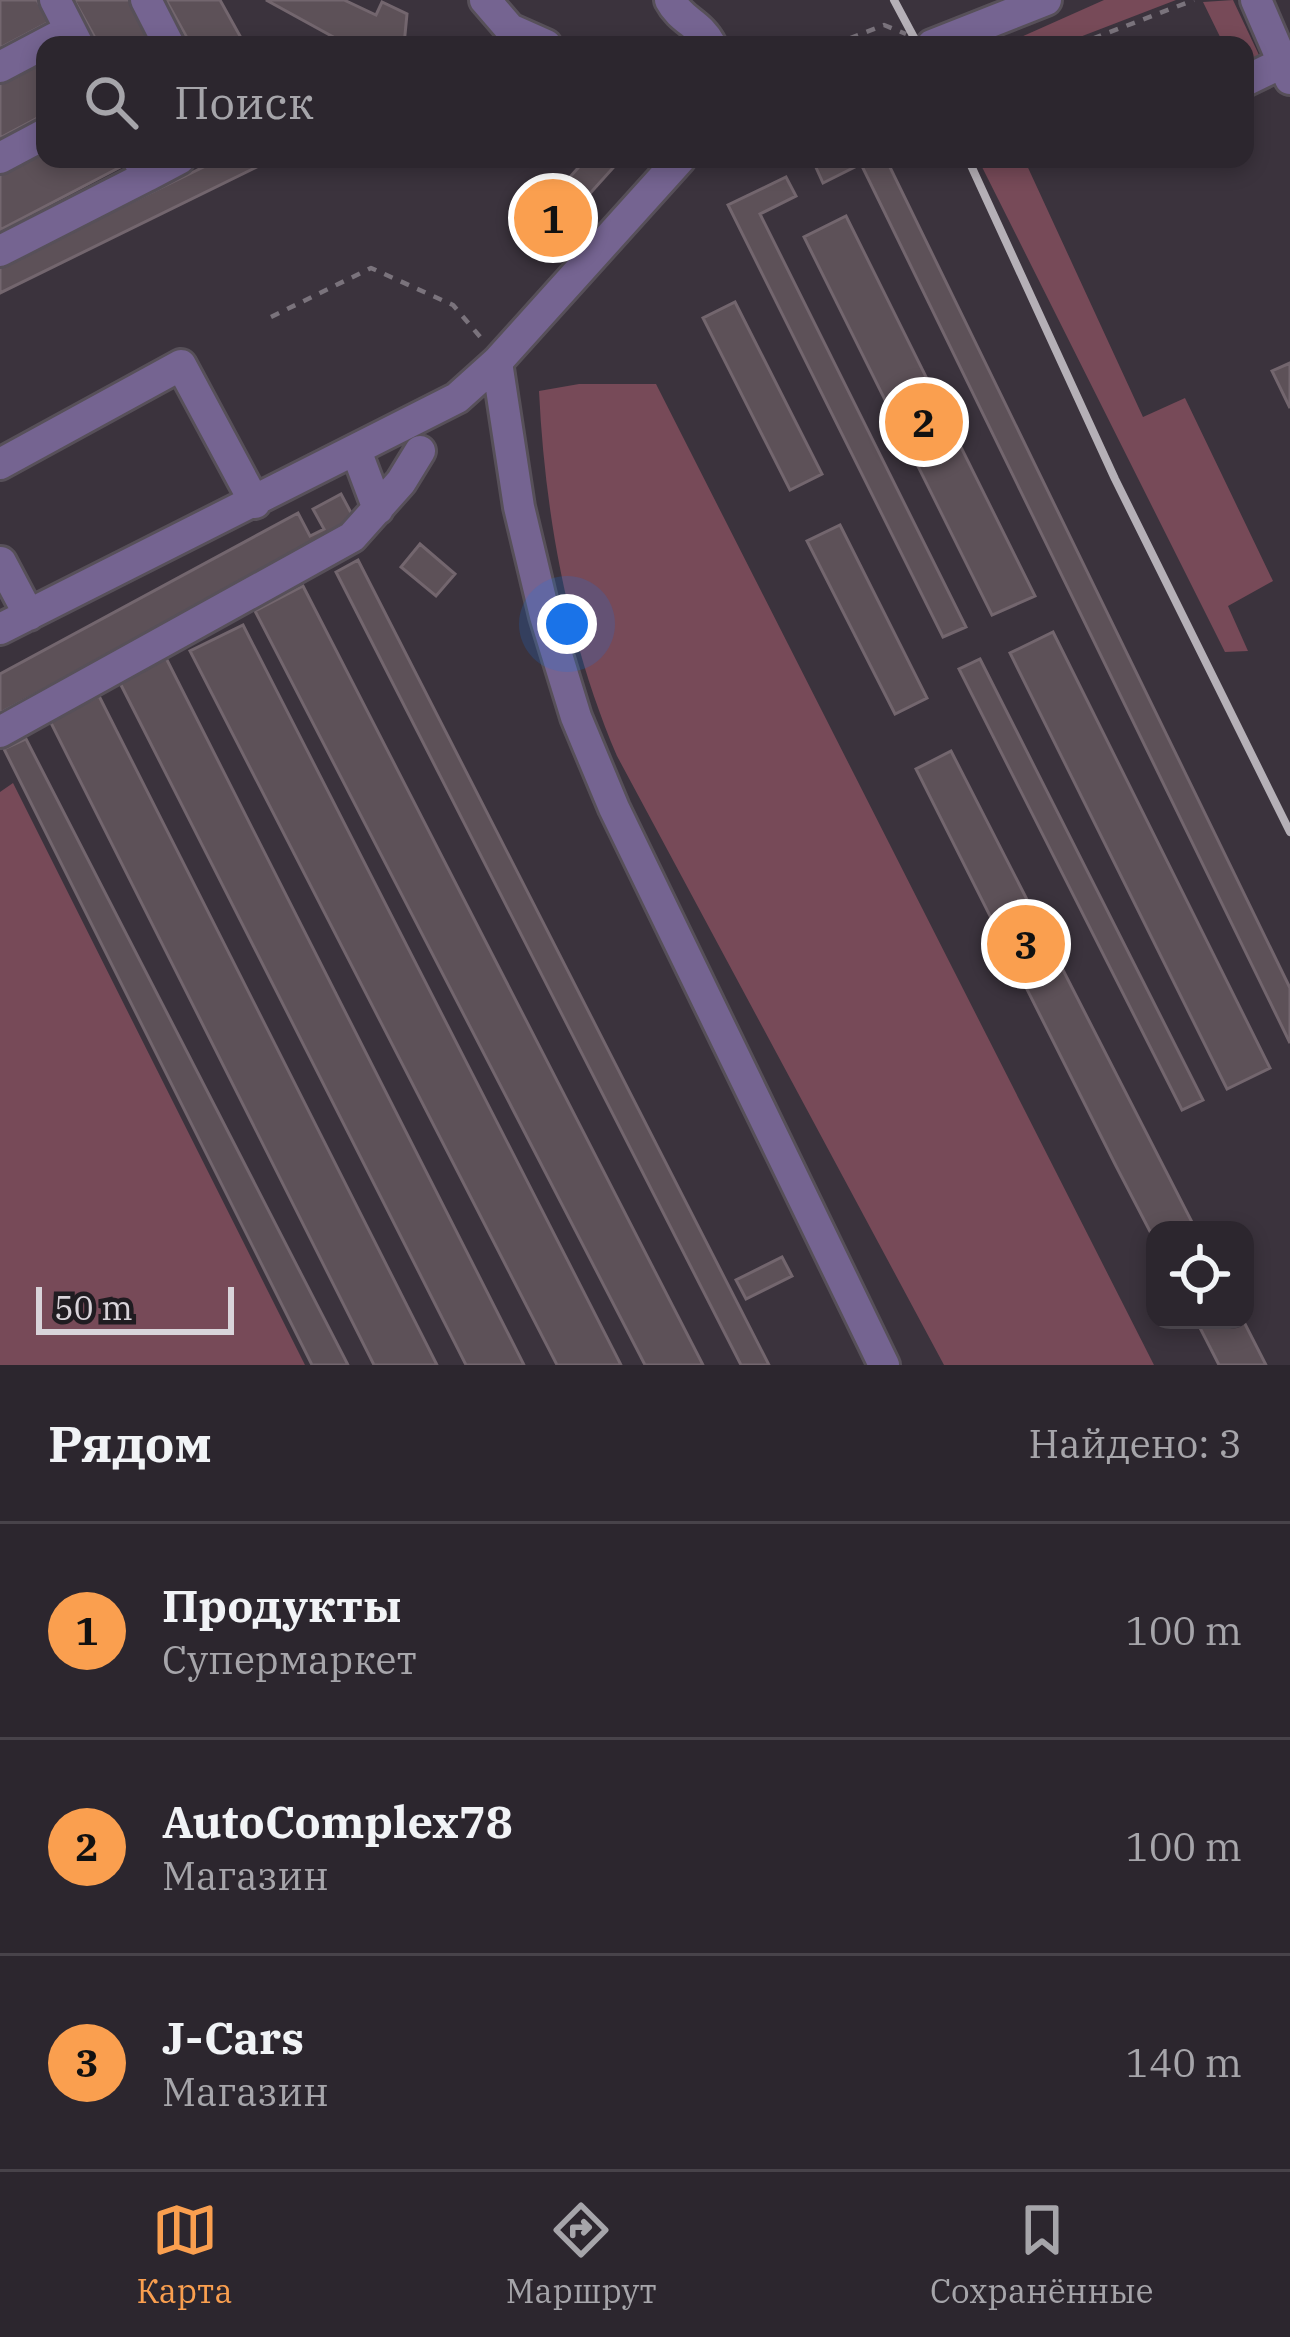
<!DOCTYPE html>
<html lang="ru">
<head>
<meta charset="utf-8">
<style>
  body { margin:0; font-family:"IBM Plex Serif",serif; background:#38323a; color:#f1f3f6 }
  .controls { position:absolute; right:36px; bottom:36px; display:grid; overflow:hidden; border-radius:24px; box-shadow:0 6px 18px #0003 }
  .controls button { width:108px; height:108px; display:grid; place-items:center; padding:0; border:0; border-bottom:3px solid #48434a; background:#2c262e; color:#f1f3f6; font:60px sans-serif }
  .scale { position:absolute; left:36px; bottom:30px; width:198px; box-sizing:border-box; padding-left:12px; border:6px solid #d9d4da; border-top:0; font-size:33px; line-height:42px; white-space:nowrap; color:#d9d4da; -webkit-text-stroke:9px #201c21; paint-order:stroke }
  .you { position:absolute; left:567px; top:624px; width:42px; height:42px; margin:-30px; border:9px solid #fff; border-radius:50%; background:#1a73e8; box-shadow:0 0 0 18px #1a73e833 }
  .badge { display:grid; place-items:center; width:78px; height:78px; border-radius:50%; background:#fa9f4f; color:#111; font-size:39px; font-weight:700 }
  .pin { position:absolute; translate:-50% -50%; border:6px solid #fff; box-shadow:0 3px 12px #0006 }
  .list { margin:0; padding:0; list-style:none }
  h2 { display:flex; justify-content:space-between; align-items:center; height:156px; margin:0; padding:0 48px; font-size:51px }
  h2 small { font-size:39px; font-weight:400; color:#a6a5aa }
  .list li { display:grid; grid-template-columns:78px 1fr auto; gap:36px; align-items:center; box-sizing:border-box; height:216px; padding:0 48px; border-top:3px solid #48434a }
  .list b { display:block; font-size:45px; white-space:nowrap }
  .list p { margin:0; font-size:39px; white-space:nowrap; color:#a6a5aa }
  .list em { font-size:39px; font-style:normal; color:#a6a5aa }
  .icon { flex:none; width:66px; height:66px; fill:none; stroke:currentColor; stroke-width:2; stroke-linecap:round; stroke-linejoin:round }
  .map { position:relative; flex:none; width:1290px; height:1365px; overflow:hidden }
  .search { position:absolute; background:#2c262e; box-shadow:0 6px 18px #0003; left:36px; right:36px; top:36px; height:132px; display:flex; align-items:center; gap:30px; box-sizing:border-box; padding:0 42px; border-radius:24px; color:#a6a5aa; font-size:45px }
  .sheet { height:804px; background:#2c262e }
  nav { display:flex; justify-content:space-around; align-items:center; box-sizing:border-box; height:168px; border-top:3px solid #48434a; background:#2c262e; font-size:33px; color:#a6a5aa }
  nav a { display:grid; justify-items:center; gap:6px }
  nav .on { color:#fa9f4f }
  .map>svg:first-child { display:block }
  .green { fill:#774a58 }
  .building { fill:#5d5158; stroke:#73666e; stroke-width:3 }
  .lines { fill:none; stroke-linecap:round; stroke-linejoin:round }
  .minor-casing { stroke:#575059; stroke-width:36 }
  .path { stroke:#7a737c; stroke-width:4.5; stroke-dasharray:9 9; stroke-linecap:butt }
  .minor { stroke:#756491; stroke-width:30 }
  .rail { stroke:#b5b0b7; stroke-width:8 }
</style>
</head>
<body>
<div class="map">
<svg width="1290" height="1365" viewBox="0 0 1290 1365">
  <rect width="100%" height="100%" fill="#3b333d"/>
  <path class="green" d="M 1104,0 L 1176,0 L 1059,45 L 1003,45 Z
    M 1233,0 L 1259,55 L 1259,65 L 1245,75 L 1245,45 L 1224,45 L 1203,2 Z
    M 978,159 L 1024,159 L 1143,417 L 1185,398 L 1273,581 L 1228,606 L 1248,651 L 1225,652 Z
    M 579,384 L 656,384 L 1154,1365 L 944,1365 L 617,756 C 568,641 545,516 539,391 Z
    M 13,783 L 305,1365 L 0,1365 L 0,792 Z"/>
  <path class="building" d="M 0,0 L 37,0 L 49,22 L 0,48 Z
    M 74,0 L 132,0 L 156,45 L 99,45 Z
    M 166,0 L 220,0 L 245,45 L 191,45 Z
    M 266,0 L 344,0 L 376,15 L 382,2 L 407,14 L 404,45 L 348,45 Z
    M 45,59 L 45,114 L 0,138 L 0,82 Z
    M 45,149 L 45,159 L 128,163 L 0,230 L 0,173 Z
    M 220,159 L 273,159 L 0,293 L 0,266 Z
    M 586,159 L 621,159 L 548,240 L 528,224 Z
    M 822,159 L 886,159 L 1290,988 L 1290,1043 L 861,164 L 823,183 L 814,163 Z
    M 786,177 L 796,196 L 760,214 L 966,627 L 943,637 L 728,205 Z
    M 846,216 L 1035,596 L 992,615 L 804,237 Z
    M 735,302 L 822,474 L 790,490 L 703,318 Z
    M 1290,363 L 1290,408 L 1272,371 Z
    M 341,494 L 356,522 L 0,713 L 0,674 L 298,513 L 310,536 L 324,529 L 313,509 Z
    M 840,525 L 927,698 L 895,714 L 807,541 Z
    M 420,544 L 455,574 L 436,596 L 401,567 Z
    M 358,560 L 769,1365 L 741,1365 L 336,572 Z
    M 303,586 L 703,1365 L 645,1365 L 255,611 Z
    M 243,625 L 621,1365 L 557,1365 L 190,651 Z
    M 1053,632 L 1270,1068 L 1227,1089 L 1010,653 Z
    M 166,658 L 524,1365 L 466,1365 L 120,683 Z
    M 980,659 L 1203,1100 L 1182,1110 L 959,669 Z
    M 99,696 L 437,1365 L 374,1365 L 50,721 Z
    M 26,739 L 348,1365 L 312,1365 L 4,749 Z
    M 951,751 L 1196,1230 L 1155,1230 L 1155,1241 L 1116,1166 L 916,769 Z
    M 782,1257 L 792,1276 L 746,1299 L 736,1280 Z
    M 1196,1320 L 1243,1320 L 1266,1365 L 1219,1365 Z"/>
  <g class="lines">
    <defs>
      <path id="minor" d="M 55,0 L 78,45
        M 146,0 L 169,45
        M 485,0 L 510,29 L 546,45
        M 670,0 C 681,21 700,23 711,45
        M 1256,0 L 1290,79
        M 932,45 L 1046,0
        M 0,67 L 70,30
        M 1245,81 L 1282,63
        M 0,158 L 45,134
        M 147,176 L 179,159
        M 0,251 L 147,176 L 138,159
        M 497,362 L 519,507 L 545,616 L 576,717 L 614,808 L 884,1365
        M 357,453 L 378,509
        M 0,464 L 181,365 L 255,503
        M 1,562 L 29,615
        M 0,629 L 457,398 L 497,362 L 680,159
        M 0,732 L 352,537 L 401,482 L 420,451"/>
    </defs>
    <use href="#minor" class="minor-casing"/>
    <path class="path" d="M 833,45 L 884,25 L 906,34
      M 1076,45 L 1194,0
      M 271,317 L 371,268 L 453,305 L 482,339"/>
    <use href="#minor" class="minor"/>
    <path class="rail" d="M 894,0 L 918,45
      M 968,159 L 1115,479 L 1290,832"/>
  </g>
</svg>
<div class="controls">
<button><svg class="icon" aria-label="locate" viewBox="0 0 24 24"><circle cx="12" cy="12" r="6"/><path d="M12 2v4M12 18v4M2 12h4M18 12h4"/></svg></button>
</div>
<div class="scale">50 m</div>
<div class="you"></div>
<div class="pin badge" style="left:553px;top:218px">1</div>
<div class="pin badge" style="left:924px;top:422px">2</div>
<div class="pin badge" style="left:1026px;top:944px">3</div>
<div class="search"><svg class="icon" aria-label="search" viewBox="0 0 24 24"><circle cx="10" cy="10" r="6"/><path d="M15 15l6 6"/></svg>Поиск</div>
</div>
<section class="sheet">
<h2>Рядом<small>Найдено: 3</small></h2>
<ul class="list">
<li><span class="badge">1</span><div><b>Продукты</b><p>Супермаркет</p></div><em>100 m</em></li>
<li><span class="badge">2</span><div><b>AutoComplex78</b><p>Магазин</p></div><em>100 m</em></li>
<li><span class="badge">3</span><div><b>J-Cars</b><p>Магазин</p></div><em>140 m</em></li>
</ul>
</section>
<nav>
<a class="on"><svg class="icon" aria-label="map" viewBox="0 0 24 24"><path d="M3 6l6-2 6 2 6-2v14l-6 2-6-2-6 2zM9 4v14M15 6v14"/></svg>Карта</a>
<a><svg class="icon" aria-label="directions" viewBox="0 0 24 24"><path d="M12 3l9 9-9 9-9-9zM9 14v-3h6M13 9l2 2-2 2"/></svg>Маршрут</a>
<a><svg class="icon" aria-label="saved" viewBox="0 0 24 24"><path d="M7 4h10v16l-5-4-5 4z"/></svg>Сохранённые</a>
</nav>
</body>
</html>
